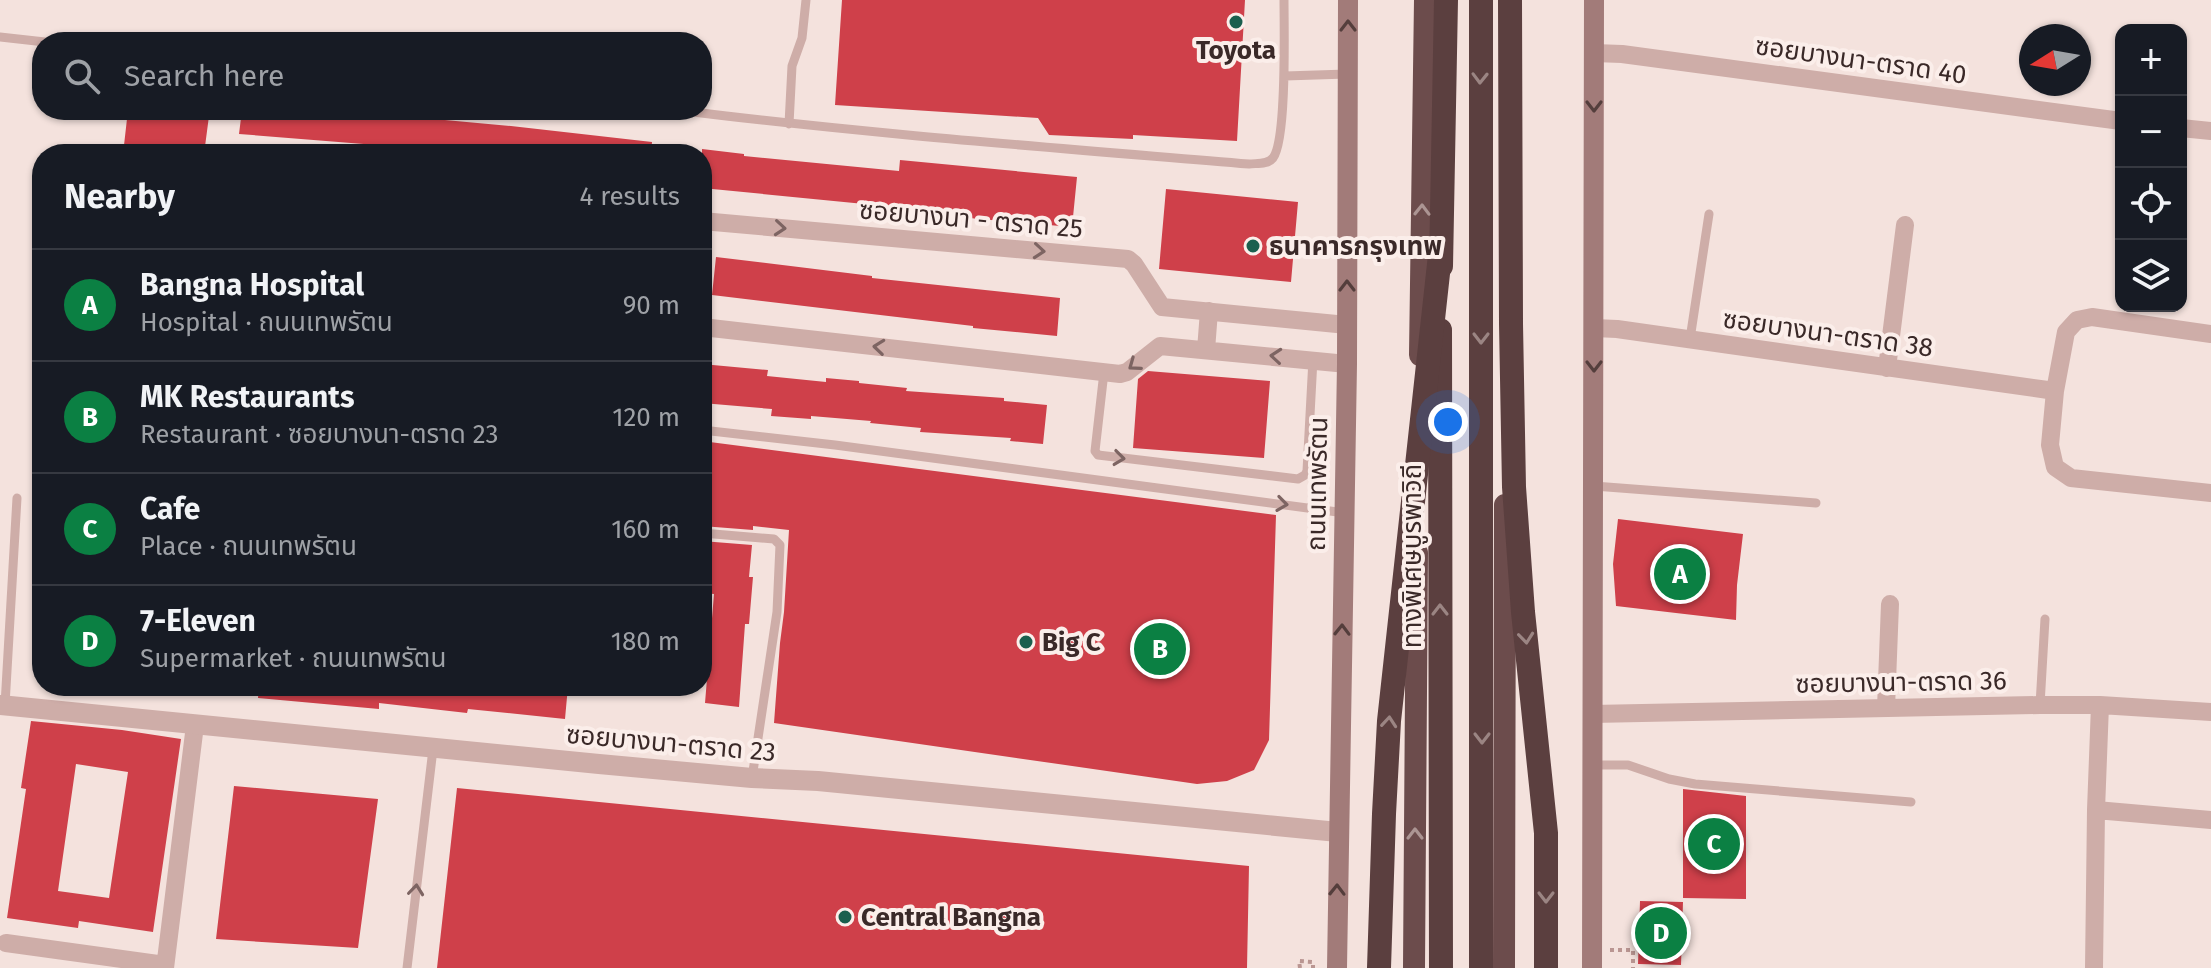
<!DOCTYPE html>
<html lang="en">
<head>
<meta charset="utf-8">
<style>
  body { margin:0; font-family:"Fira Sans","Noto Sans Thai",sans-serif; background:#242831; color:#f1f3f6 }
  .controls { position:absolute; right:24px; top:24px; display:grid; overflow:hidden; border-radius:16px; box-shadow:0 2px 6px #0004 }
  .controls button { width:72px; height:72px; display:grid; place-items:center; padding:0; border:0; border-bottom:2px solid #363941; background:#171b24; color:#f1f3f6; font:40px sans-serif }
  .compass { position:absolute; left:2019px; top:24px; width:72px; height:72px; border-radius:50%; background:#171b24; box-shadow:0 2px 6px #0004; rotate:259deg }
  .you { position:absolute; left:1448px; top:422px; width:28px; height:28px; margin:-20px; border:6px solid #fff; border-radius:50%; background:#1a73e8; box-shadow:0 0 0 12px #1a73e833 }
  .badge { display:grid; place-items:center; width:52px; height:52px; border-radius:50%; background:#0b8043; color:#fff; font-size:26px; font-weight:700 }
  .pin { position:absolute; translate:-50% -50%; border:4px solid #fff; box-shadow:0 2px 8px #0006 }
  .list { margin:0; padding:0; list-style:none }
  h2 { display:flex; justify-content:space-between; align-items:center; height:104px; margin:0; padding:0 32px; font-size:34px }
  h2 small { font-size:26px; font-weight:400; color:#9ea1a6 }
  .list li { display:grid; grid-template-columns:52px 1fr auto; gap:24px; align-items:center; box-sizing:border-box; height:112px; padding:0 32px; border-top:2px solid #363941 }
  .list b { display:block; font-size:30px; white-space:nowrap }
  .list p { margin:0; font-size:26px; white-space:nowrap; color:#9ea1a6 }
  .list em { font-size:26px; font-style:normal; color:#9ea1a6 }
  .icon { flex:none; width:44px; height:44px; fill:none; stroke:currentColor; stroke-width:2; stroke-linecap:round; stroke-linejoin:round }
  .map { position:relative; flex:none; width:2211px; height:968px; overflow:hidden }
  .search { position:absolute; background:#171b24; box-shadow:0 2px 6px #0004; left:32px; top:32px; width:680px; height:88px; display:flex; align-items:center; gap:20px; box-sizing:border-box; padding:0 28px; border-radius:32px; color:#9ea1a6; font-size:30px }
  .panel { position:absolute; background:#171b24; box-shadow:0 2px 6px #0004; left:32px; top:144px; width:680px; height:552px; border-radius:32px }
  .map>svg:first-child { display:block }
  .building { fill:#cf404a; fill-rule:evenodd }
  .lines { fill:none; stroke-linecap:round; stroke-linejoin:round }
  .path { stroke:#ba9692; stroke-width:4; stroke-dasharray:4 4; stroke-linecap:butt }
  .service { stroke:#ceada8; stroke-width:9 }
  .minor { stroke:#ceada8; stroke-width:18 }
  .tertiary { stroke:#ceada8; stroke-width:20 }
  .secondary { stroke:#a27b79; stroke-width:20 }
  .trunk { stroke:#6c4c4c; stroke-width:22 }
  .motorway { stroke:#5b3f3f; stroke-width:24 }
  .motorway-bridge { stroke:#5b3f3f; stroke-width:24 }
  .oneway { stroke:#543e3c }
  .oneway2 { stroke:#9b8583 }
  .oneway3 { stroke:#ac9593 }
  .oneway4 { stroke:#7d6462 }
  .poi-dot { fill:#1a5f4e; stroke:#fbeeea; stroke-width:3 }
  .labels { text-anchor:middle; stroke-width:8; stroke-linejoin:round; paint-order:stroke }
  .poi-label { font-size:26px; font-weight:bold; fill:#3a2928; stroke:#fbeeea; text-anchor:start }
  .street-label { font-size:26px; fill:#3a2928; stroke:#fbeeea }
</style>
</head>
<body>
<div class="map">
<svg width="2211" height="968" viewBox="0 0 2211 968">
  <rect width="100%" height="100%" fill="#f4e2dd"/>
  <path class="building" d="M 842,0 L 1245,0 L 1237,141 L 1133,135 L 1133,139 L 1049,135 L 1038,118 L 835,105 Z
    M 128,110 L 160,110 L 209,116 L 204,154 L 123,154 Z
    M 242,110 L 291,110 L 331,114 L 332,110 L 370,110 L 369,113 L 511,126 L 652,142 L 651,154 L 430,154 L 376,150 L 376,145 L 239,134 Z
    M 702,149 L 744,154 L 744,156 L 899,171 L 900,160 L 1077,177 L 1072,227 L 979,219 L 895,210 L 895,207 L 702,188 Z
    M 1166,189 L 1298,202 L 1291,282 L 1159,269 Z
    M 716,257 L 872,276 L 872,278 L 1060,298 L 1057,336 L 973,328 L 973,326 L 712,295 Z
    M 702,364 L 768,370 L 767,376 L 826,382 L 826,378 L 859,381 L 859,383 L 907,388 L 906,391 L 1004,398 L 1004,401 L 1047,405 L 1043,444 L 1010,441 L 1011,438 L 920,432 L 921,428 L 870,423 L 871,421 L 811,416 L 811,419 L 771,416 L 772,409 L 702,403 Z
    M 1148,371 L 1270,381 L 1264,458 L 1133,448 L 1138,379 Z
    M 702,441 L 1276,515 L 1269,740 L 1254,770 L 1227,781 L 1197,784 L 774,723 L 780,643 L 784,612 L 789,530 L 753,526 L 753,530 L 702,526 Z
    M 1618,519 L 1743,534 L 1737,585 L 1736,620 L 1616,606 L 1613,564 Z
    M 702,541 L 752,545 L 749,577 L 753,577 L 749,624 L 745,624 L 739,707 L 705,703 L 714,594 L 702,593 Z
    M 259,686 L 568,686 L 565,719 L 468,709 L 467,713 L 379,703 L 379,709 L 258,698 Z
    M 31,721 L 122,730 L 181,739 L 153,932 L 79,921 L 78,928 L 7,918 L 26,789 L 21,788 ZM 76,764 L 128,772 L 109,898 L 58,891 Z
    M 234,786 L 378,799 L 358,948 L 216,939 Z
    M 457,788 L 1249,866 L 1247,968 L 437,968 Z
    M 1683,789 L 1746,796 L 1746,899 L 1683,898 Z
    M 1640,901 L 1683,902 L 1681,965 L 1638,964 Z"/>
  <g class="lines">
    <path class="path" d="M 1610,950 L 1633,950 L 1633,968
      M 1300,968 L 1299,961 L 1313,962 L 1313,968"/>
    <path class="service" d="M 0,37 L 45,42
      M 1285,76 L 1347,74
      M 677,110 C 867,134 1058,148 1249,164 C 1257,163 1267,165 1273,158 C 1287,140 1284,27 1284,0
      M 789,124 L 792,66 L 802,38 L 806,0
      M 1690,339 L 1709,214
      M 1104,372 L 1095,451 L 1098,455 L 1298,479 L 1305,475 L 1307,471 L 1313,359
      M 702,430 L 835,445 L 1345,513
      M 1594,486 L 1816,503
      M 702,533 L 774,539 L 780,545 L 777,612 L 752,778
      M 5,705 L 17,498
      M 2040,705 L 2045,619
      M 1592,765 L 1628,765 L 1669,779 L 1695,784 L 1911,802
      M 407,968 L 433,749"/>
    <path class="minor" d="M 1594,53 L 1622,54 L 2121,121
      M 2181,128 L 2211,131
      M 702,221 L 1128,259 L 1134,264 L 1162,307 L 1347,325
      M 702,327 L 1120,374 L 1127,372 L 1160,346 L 1347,364
      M 1594,328 L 1617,329 L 2055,391 L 2066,332 L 2077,320 L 2092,317 L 2211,334
      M 1206,350 L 1209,311
      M 1887,368 L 1905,225
      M 2055,391 L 2050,445 L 2055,467 L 2071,478 L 2211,493
      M 2100,705 L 2096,810 L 2211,820
      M 1886,708 L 1890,604
      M 1592,714 L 2040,705 L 2100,705 L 2211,712
      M 6,943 L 165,965
      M 165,968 L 195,725
      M 2094,968 L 2096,810"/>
    <path class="tertiary" d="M 0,705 L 599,764 L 752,778 L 818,781 L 1338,832"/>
    <path class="secondary" d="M 1337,968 L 1347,364 L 1348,0
      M 1592,968 L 1594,0"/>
    <path class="trunk" d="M 1420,355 L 1425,0
      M 1414,968 L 1417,553
      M 1504,968 L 1505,505"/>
    <path class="motorway" d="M 1510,0 L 1511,324 L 1514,487 L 1523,612 L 1546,833 L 1546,968
      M 1441,266 L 1446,0
      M 1440,330 L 1441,968
      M 1481,968 L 1481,0"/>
    <path class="motorway-bridge" d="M 1379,968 L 1384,814 L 1389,721 L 1441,246"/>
  </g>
  <defs><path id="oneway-chevron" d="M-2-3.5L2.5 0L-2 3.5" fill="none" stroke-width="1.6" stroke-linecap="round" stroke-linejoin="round" transform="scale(2)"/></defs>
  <g class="oneway">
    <use href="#oneway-chevron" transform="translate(1348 26) rotate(-90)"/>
    <use href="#oneway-chevron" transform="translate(1594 106) rotate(90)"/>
    <use href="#oneway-chevron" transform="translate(1347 286) rotate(-90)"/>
    <use href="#oneway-chevron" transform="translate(1594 366) rotate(90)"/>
    <use href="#oneway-chevron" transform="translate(1342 630) rotate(-89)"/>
    <use href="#oneway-chevron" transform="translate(1337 890) rotate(-89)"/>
  </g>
  <g class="oneway2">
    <use href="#oneway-chevron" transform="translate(1480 78) rotate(91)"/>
    <use href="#oneway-chevron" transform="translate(1481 338) rotate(90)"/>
    <use href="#oneway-chevron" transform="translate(1440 610) rotate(-90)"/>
    <use href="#oneway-chevron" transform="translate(1526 638) rotate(84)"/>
    <use href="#oneway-chevron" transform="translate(1389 722) rotate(-85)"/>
    <use href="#oneway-chevron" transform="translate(1482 738) rotate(90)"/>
    <use href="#oneway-chevron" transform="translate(1546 897) rotate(90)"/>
  </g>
  <g class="oneway3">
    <use href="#oneway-chevron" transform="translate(1422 210) rotate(-89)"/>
    <use href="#oneway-chevron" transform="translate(1415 834) rotate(-90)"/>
  </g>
  <g class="oneway4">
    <use href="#oneway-chevron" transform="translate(780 228) rotate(5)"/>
    <use href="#oneway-chevron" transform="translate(1039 251) rotate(5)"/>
    <use href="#oneway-chevron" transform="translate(879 347) rotate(-174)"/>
    <use href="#oneway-chevron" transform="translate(1276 356) rotate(-175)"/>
    <use href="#oneway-chevron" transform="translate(1134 365) rotate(144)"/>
    <use href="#oneway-chevron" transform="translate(1119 458) rotate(7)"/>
    <use href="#oneway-chevron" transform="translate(1282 504) rotate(8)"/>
    <use href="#oneway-chevron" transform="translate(416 890) rotate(-84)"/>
  </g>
  <g class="poi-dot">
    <circle cx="1236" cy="22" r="8"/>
    <circle cx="1253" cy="246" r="8"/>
    <circle cx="1026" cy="642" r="8"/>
    <circle cx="845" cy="917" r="8"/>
  </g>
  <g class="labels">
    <g class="poi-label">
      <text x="1236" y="59" text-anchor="middle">Toyota</text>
      <text x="1269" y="255">ธนาคารกรุงเทพ</text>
      <text x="1042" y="651">Big C</text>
      <text x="861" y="926">Central Bangna</text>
    </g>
    <g class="street-label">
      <text transform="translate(1861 60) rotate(8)" y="9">ซอยบางนา-ตราด 40</text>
      <text transform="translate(971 219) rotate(5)" y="9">ซอยบางนา - ตราด 25</text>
      <text transform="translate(1828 333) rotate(8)" y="9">ซอยบางนา-ตราด 38</text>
      <text transform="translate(1317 484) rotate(-89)" y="9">ถนนเทพรัตน</text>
      <text transform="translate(1412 556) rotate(-90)" y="9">ทางพิเศษบูรพาวิถี</text>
      <text transform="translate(1901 682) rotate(-1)" y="9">ซอยบางนา-ตราด 36</text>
      <text transform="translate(671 743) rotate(5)" y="9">ซอยบางนา-ตราด 23</text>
    </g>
  </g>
</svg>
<div class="controls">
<button>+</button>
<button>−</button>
<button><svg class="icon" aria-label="locate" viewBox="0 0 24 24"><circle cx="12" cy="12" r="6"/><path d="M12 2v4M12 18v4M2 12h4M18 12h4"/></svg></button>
<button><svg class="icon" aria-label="layers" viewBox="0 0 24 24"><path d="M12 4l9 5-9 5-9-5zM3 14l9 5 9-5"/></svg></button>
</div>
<svg class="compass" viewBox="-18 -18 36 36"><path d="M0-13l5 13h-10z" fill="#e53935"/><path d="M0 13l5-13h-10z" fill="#9ea1a6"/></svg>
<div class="you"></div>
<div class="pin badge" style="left:1680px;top:574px">A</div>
<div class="pin badge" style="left:1160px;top:649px">B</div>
<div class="pin badge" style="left:1714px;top:844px">C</div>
<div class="pin badge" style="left:1661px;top:933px">D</div>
<div class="search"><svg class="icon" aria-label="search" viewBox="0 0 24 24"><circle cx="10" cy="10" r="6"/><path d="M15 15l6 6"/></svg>Search here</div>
<section class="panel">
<h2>Nearby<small>4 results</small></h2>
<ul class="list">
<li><span class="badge">A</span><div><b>Bangna Hospital</b><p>Hospital · ถนนเทพรัตน</p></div><em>90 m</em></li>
<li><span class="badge">B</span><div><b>MK Restaurants</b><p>Restaurant · ซอยบางนา-ตราด 23</p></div><em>120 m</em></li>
<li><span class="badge">C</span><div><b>Cafe</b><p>Place · ถนนเทพรัตน</p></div><em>160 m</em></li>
<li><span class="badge">D</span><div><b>7-Eleven</b><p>Supermarket · ถนนเทพรัตน</p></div><em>180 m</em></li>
</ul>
</section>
</div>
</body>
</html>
